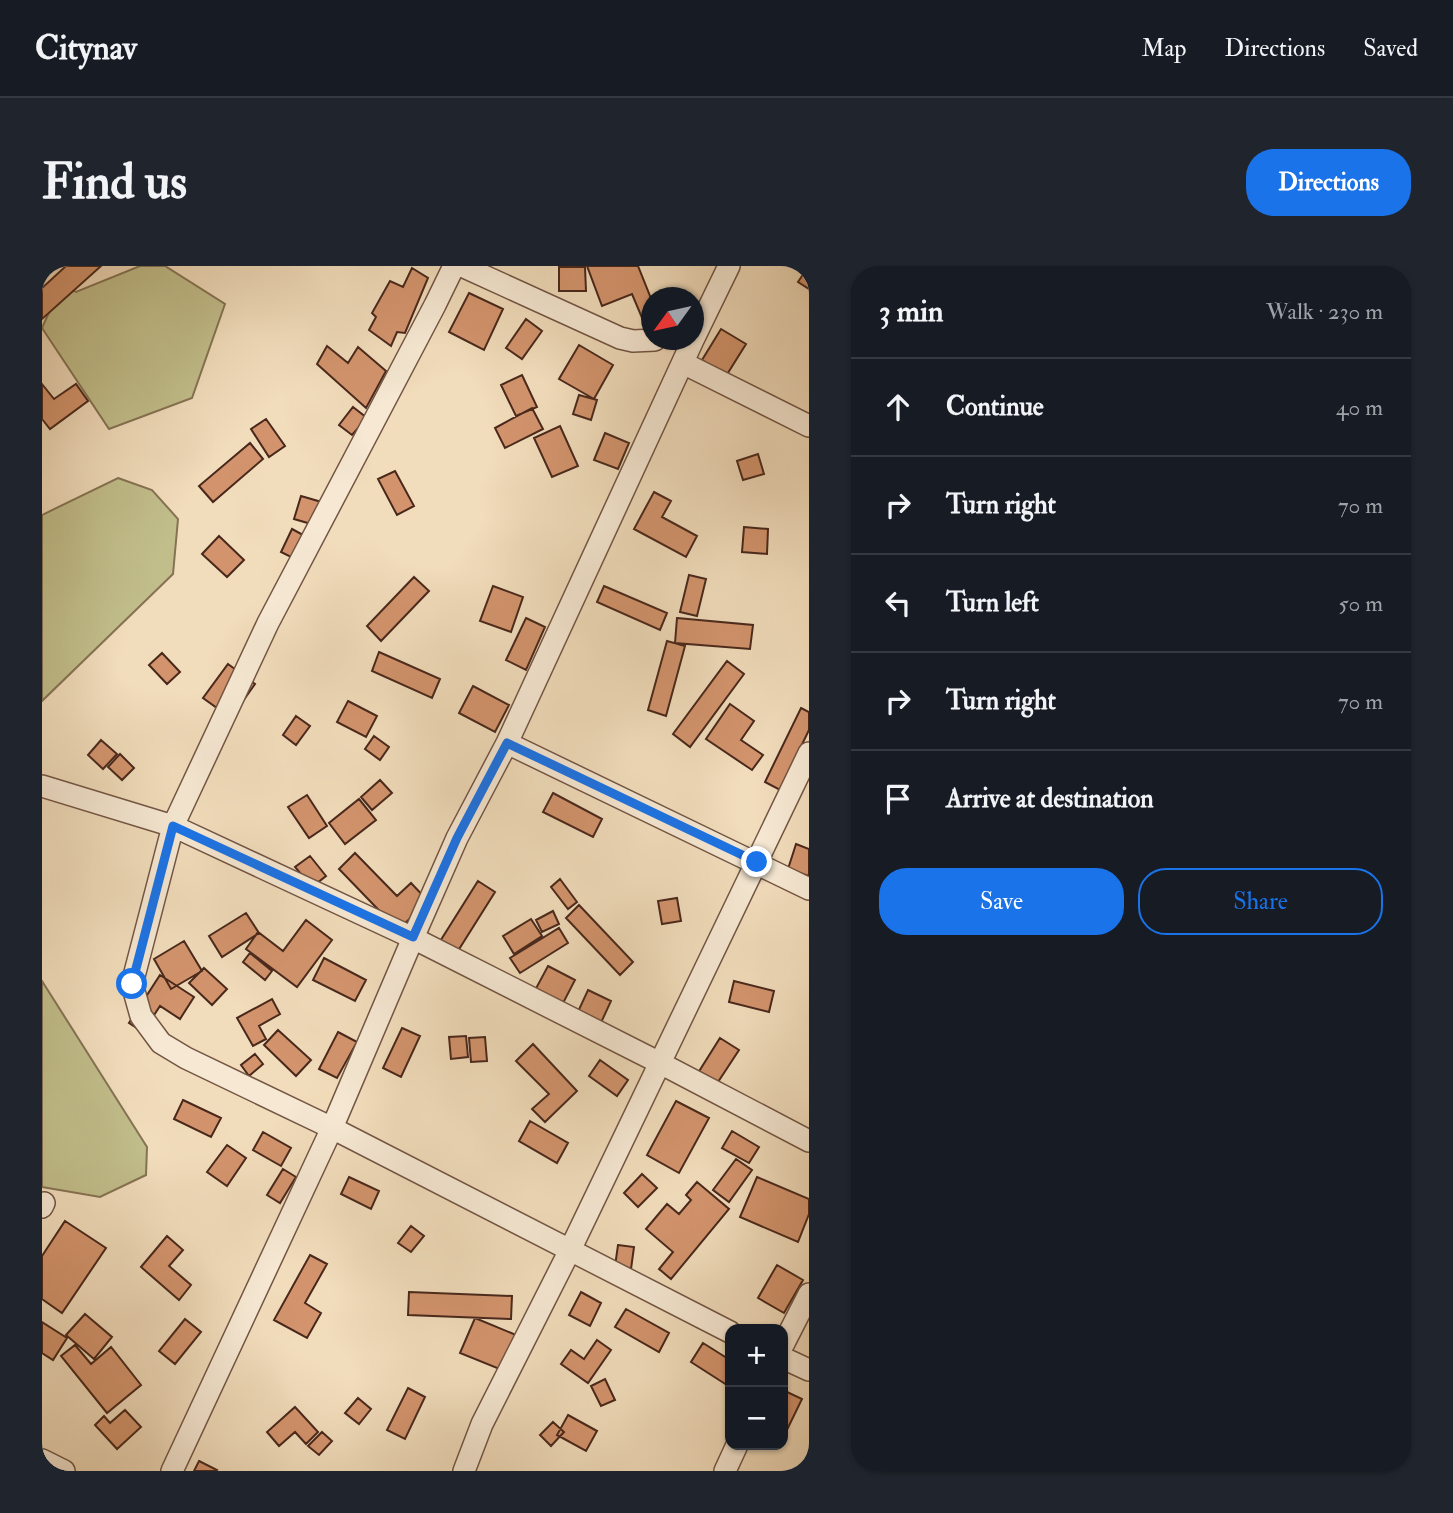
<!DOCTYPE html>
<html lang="en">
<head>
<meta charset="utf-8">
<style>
  body { margin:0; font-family:"IM FELL Double Pica",serif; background:#20242c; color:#f1f3f6 }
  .controls { position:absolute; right:21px; bottom:21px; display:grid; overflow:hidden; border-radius:14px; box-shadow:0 2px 5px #0004 }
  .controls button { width:63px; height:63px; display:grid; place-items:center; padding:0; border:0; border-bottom:2px solid #363941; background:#171b24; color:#f1f3f6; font:35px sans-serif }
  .compass { position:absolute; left:599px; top:21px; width:63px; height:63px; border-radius:50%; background:#171b24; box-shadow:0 2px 5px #0004; rotate:237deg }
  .stop { position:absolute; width:21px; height:21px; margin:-16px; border:5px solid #1a73e8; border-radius:50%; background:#fff }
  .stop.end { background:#1a73e8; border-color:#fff; box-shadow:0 2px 7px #0008 }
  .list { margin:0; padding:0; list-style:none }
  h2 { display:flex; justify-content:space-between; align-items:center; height:91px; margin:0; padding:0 28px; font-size:30px }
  h2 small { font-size:23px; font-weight:400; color:#9ea1a6 }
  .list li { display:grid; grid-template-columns:46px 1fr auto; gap:21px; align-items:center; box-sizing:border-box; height:98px; padding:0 28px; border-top:2px solid #363941 }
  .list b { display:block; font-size:26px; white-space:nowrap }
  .list em { font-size:23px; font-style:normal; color:#9ea1a6 }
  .actions { display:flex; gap:14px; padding:21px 28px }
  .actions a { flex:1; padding:16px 0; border:2px solid #1a73e8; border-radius:28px; text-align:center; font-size:24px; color:#1a73e8 }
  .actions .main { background:#1a73e8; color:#fff }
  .icon { flex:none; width:38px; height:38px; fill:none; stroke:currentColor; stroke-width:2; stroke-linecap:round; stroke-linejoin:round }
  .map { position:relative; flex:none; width:767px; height:1205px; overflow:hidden; border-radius:28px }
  header { display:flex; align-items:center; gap:42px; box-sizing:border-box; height:98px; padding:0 35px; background:#171b24; border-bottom:2px solid #363941 }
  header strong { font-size:33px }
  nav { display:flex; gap:38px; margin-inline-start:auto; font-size:24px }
  .intro { display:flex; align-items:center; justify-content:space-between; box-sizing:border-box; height:168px; padding:0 42px }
  h1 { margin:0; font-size:49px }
  .button { padding:18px 32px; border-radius:28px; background:#1a73e8; color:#fff; font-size:24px; font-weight:700 }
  main { display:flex; gap:42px; padding:0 42px }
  aside { flex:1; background:#171b24; border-radius:28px; box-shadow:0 2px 5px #0004 }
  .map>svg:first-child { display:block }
  .green { fill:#c1be8b; stroke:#857354; stroke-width:2 }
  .building { fill:#d3946d; stroke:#49281c; stroke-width:2 }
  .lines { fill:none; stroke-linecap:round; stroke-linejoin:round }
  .minor-casing { stroke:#735544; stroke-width:24 }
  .minor { stroke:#f6e8d3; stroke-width:21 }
  .route { stroke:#1a73e8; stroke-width:9 }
</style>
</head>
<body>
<header>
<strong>Citynav</strong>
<nav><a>Map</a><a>Directions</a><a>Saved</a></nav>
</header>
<div class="intro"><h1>Find us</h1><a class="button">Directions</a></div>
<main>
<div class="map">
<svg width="767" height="1205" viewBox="0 0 767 1205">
  <rect width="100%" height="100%" fill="#f1dcbb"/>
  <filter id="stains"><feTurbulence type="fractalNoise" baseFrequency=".00286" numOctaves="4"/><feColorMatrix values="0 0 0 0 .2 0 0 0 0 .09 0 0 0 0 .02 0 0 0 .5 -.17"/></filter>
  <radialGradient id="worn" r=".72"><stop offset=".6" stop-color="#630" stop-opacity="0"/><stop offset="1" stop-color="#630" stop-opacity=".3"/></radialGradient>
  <path class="green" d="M 98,0 L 123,0 L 183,38 L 150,132 L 67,163 L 0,62 L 20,17 L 34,26 Z
    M 76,212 L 110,224 L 136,253 L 131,308 L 0,435 L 0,249 Z
    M 0,715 L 105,881 L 104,909 L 58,931 L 0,921 Z"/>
  <path class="building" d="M 24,0 L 59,0 L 0,53 L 0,22 Z
    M 545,0 L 596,0 L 610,35 L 610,64 L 606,66 L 590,28 L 560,40 Z
    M 517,1 L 543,1 L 544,25 L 517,25 Z
    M 766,1 L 767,2 L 767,23 L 756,16 Z
    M 370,2 L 386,12 L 363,67 L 355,66 L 349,80 L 327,64 L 334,51 L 330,47 L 348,15 L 361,21 Z
    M 427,27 L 461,43 L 442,84 L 407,66 Z
    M 484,53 L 500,65 L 480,93 L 464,82 Z
    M 679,63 L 704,78 L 684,110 L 660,94 Z
    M 537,79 L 571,99 L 552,133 L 517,113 Z
    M 285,80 L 306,97 L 316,81 L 344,105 L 324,142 L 275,98 Z
    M 480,109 L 495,141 L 474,150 L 459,119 Z
    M 0,118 L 12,133 L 34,118 L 46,135 L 8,163 L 0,153 Z
    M 537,129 L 555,134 L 549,154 L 531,148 Z
    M 311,141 L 325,152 L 310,169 L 297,159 Z
    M 490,142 L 501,163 L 463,182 L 453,162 Z
    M 224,153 L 243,180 L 227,191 L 209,163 Z
    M 518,160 L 536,200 L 510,211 L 492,172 Z
    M 563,167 L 587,177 L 576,203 L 552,194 Z
    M 208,177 L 221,193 L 171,236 L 157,220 Z
    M 716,188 L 722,208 L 701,214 L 695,195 Z
    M 353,205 L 372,240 L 355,249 L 336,213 Z
    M 612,226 L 629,235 L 620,251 L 655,270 L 644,291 L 592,263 Z
    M 259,230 L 283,237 L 276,260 L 252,253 Z
    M 702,261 L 726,263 L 725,288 L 700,286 Z
    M 250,263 L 263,270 L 253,293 L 239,286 Z
    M 177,270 L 202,294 L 185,311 L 160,288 Z
    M 647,309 L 664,313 L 655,350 L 638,346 Z
    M 372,311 L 387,325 L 339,375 L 325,360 Z
    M 451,320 L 481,331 L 469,366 L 438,355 Z
    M 562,320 L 625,347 L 618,364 L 555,336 Z
    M 484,352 L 503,361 L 484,404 L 464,394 Z
    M 635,352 L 711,359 L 708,383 L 633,377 Z
    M 625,375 L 643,380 L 624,450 L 606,444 Z
    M 337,386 L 398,413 L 390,432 L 330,405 Z
    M 120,387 L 138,406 L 125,418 L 107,399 Z
    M 685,395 L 702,408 L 648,481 L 631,468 Z
    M 186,398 L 213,418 L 189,452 L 161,432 Z
    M 431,420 L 467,439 L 453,466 L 417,447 Z
    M 306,435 L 335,450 L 324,471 L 295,456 Z
    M 688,438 L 712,455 L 699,474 L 721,489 L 710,504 L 664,473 Z
    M 759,442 L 767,446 L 767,464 L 738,524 L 723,516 Z
    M 254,450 L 268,460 L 254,479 L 241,469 Z
    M 332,470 L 347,481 L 338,494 L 323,483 Z
    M 59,474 L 75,488 L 61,503 L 46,489 Z
    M 78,488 L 92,502 L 80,514 L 66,501 Z
    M 338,514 L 350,527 L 330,544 L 319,531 Z
    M 511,527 L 560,553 L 551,571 L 501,546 Z
    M 265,529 L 285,560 L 267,572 L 246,541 Z
    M 317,533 L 334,554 L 303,578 L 287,557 Z
    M 754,578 L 767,583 L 767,610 L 746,603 Z
    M 313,587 L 355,630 L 369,617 L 386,635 L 356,664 L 297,603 Z
    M 268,590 L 284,610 L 270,621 L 253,601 Z
    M 518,613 L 535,636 L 526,643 L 509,621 Z
    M 436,615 L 453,626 L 414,688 L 397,677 Z
    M 635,632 L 639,655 L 620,658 L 616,635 Z
    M 537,639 L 591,696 L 578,709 L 524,652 Z
    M 511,645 L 517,658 L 500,666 L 494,654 Z
    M 204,647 L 217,667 L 180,691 L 167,670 Z
    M 489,653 L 500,670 L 472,688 L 461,670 Z
    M 264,654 L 290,674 L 255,721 L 204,683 L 216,666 L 241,685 Z
    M 517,662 L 526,677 L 478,707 L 468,692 Z
    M 142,675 L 160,705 L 129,723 L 112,693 Z
    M 208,687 L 230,705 L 223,714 L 201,696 Z
    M 282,692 L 324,714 L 313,735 L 271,714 Z
    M 506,700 L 533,714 L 518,743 L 491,728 Z
    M 162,702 L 185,723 L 170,739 L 147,717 Z
    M 118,709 L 152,731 L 138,753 L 118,740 L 101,766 L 87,757 Z
    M 692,715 L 732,725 L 727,746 L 687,736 Z
    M 546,724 L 569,735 L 557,761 L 534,750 Z
    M 230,733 L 238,748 L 217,760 L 224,773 L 211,780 L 195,752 Z
    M 360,762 L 378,770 L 359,811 L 341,802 Z
    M 236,764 L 269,794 L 254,810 L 222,779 Z
    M 296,766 L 315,776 L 295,812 L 277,803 Z
    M 424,770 L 426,791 L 409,793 L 407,771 Z
    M 443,771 L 445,795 L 429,796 L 427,772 Z
    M 678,772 L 697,784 L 674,819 L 656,807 Z
    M 491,778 L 535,825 L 503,856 L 490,843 L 507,828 L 474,795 Z
    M 213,788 L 221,798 L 207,810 L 199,799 Z
    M 558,794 L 586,814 L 575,830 L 547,810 Z
    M 141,834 L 179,852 L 169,871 L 132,853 Z
    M 634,835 L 667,852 L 637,907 L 605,889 Z
    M 488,855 L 526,877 L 515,897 L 477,875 Z
    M 690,865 L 717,881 L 707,897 L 680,882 Z
    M 221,866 L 249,882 L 239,900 L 211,884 Z
    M 185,879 L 204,892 L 185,920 L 165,906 Z
    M 694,893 L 710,904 L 687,936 L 671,924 Z
    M 241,903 L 254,911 L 238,937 L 225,929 Z
    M 600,908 L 615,922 L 596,941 L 582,927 Z
    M 307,911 L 337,925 L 329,943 L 299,928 Z
    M 715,911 L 767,933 L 767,948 L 756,976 L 698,951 Z
    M 655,916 L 687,943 L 629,1013 L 617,1003 L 631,986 L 604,963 L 625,938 L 637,948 L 649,934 L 644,929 Z
    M 23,955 L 64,982 L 20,1047 L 0,1033 L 0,990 Z
    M 369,960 L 382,970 L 369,986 L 356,977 Z
    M 125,970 L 141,984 L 127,1000 L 149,1019 L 137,1034 L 99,1001 Z
    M 576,979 L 592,981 L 589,1003 L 573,1000 Z
    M 268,989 L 285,998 L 263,1037 L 279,1047 L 265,1072 L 232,1054 Z
    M 735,999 L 761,1014 L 742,1047 L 716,1032 Z
    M 367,1026 L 470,1030 L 469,1053 L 366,1049 Z
    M 539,1026 L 559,1037 L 548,1060 L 527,1049 Z
    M 584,1043 L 627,1067 L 617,1086 L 573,1061 Z
    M 43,1048 L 70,1071 L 52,1093 L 24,1069 Z
    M 433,1052 L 474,1069 L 460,1104 L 418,1087 Z
    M 143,1053 L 159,1066 L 133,1098 L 117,1085 Z
    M 0,1056 L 25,1072 L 11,1094 L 0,1087 Z
    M 555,1074 L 569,1084 L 546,1117 L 519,1098 L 529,1084 L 542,1093 Z
    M 661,1077 L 688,1094 L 688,1121 L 649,1096 Z
    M 33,1079 L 49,1098 L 69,1081 L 99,1119 L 65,1147 L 19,1090 Z
    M 563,1113 L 573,1134 L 559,1140 L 549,1120 Z
    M 366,1122 L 383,1131 L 363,1173 L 345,1164 Z
    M 745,1126 L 760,1133 L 741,1172 L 741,1134 Z
    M 316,1132 L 329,1143 L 317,1158 L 303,1147 Z
    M 253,1141 L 276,1166 L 264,1178 L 253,1166 L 237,1180 L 225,1166 Z
    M 83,1144 L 99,1161 L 75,1183 L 53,1159 L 62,1150 L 68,1157 Z
    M 526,1149 L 555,1165 L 544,1185 L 515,1169 Z
    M 511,1156 L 522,1166 L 509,1180 L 498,1169 Z
    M 280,1166 L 290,1175 L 277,1189 L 266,1180 Z
    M 157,1195 L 175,1204 L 174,1205 L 152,1205 Z"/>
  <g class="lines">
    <defs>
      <path id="minor" d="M 412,0 L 393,39 L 226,357 L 131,560 L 90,718 L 99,750 L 119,777 L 144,792 L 290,862 L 688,1066
        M 420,0 L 578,72 L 591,75 L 613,74
        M 641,97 L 767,160
        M 465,477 L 767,623
        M 0,520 L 131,560 L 371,672 L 618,797 L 767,875
        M 0,941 L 2,937
        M 741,1079 L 767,1028
        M 741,1092 L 767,1104
        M 0,1194 L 22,1205
        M 130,1205 L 290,862 L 371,672 L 415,572 L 465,477 L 651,74 L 687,0
        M 422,1205 L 440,1158 L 528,984 L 767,487
        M 683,1205 L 695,1179"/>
    </defs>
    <use href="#minor" class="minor-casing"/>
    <use href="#minor" class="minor"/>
  </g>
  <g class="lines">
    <path class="route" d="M 90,718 L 131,560 L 371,671 L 415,572 L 465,477 L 715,596"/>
  </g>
  <rect width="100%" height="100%" filter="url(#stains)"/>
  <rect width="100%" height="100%" fill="url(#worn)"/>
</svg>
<div class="controls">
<button>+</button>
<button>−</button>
</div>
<svg class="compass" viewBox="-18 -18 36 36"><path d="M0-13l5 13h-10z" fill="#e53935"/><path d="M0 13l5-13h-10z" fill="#9ea1a6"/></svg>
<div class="stop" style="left:90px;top:718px"></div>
<div class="stop end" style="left:715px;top:596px"></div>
</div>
<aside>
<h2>3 min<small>Walk · 230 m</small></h2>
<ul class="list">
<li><svg class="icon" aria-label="ahead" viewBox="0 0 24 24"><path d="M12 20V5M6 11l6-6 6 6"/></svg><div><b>Continue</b></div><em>40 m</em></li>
<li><svg class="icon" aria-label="right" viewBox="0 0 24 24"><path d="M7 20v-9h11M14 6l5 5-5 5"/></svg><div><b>Turn right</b></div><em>70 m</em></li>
<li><svg class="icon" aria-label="left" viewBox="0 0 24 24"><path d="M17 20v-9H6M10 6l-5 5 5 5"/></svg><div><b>Turn left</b></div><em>50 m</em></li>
<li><svg class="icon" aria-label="right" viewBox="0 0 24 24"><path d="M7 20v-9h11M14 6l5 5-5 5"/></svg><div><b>Turn right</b></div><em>70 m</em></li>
<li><svg class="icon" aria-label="arrive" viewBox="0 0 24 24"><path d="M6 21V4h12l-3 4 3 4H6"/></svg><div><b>Arrive at destination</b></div></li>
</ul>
<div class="actions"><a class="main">Save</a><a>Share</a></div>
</aside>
</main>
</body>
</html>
